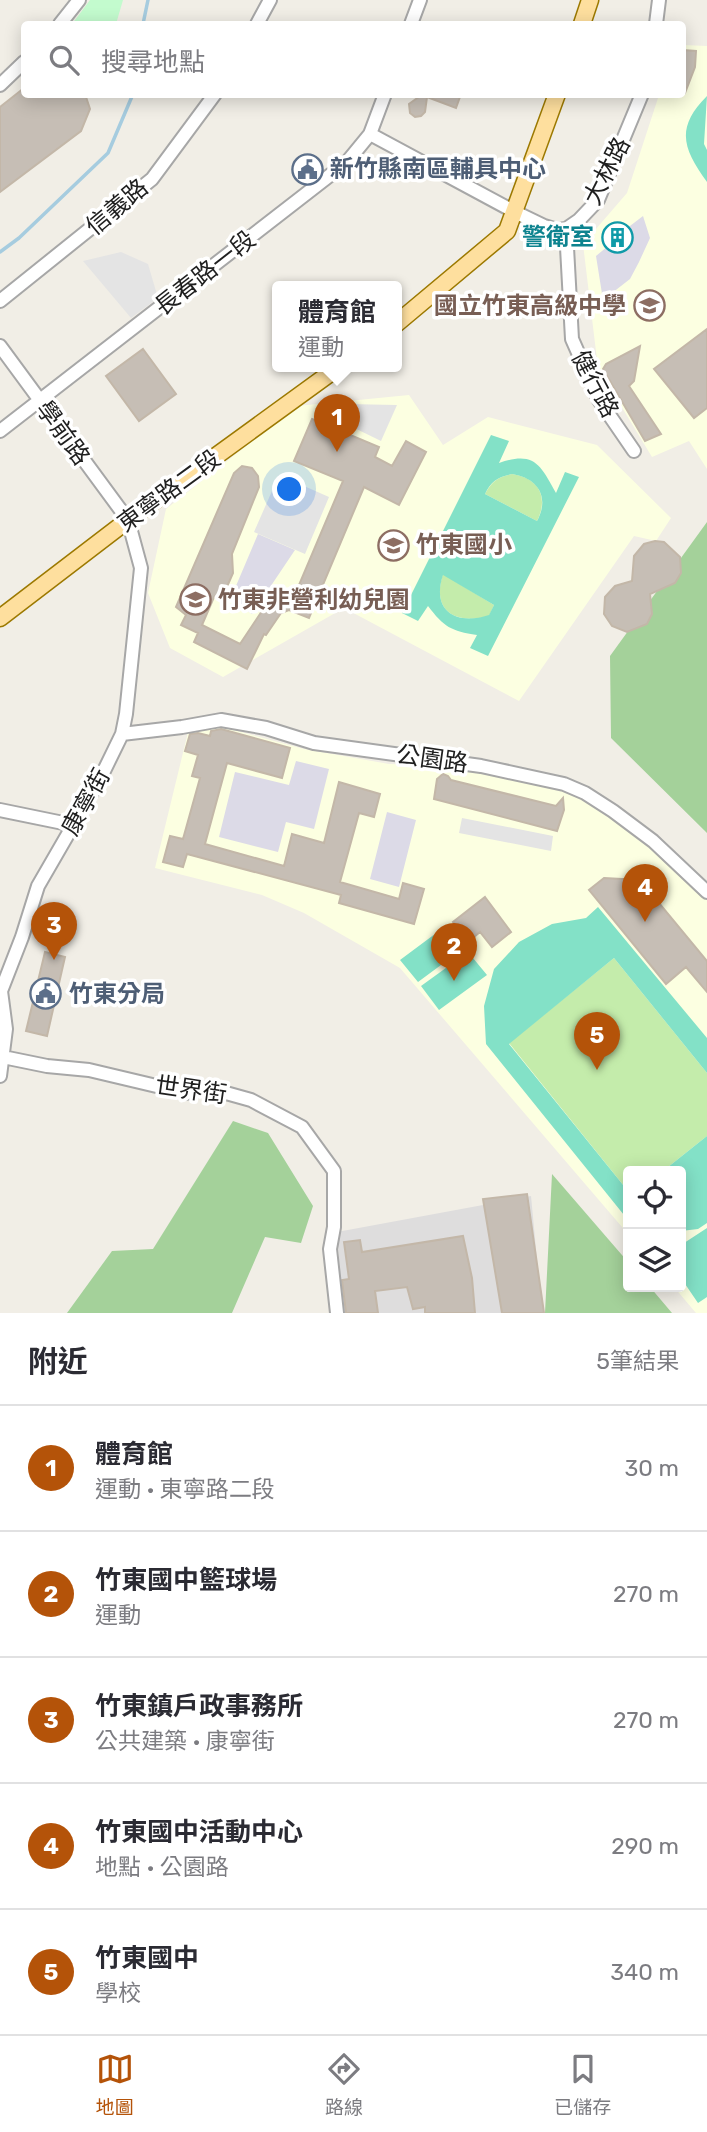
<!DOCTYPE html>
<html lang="zh-TW">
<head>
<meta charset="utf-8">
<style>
  body { margin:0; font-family:Rubik,"Noto Sans TC",sans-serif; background:#f2f2f3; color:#2b2b33 }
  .controls { position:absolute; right:21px; bottom:21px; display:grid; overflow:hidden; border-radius:7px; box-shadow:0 4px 18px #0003 }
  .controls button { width:63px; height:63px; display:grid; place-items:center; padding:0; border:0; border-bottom:2px solid #e1e1e2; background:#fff; color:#2b2b33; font:35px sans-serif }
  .you { position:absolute; left:290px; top:490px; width:24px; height:24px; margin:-18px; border:5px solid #fff; border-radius:50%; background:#1a73e8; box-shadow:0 0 0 10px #1a73e833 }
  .badge { display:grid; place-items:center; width:46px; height:46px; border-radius:50%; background:#b45309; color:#fff; font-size:23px; font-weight:700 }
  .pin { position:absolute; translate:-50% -58px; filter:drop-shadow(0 2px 4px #0008) }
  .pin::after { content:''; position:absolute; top:37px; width:24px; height:21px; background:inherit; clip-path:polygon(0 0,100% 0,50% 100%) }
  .popup { position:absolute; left:272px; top:281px; width:130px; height:91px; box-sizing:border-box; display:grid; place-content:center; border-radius:7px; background:#fff; filter:drop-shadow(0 2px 5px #0005); font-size:23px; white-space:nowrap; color:#7c7c81 }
  .popup b { font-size:26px; color:#2b2b33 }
  .popup::after { content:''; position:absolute; left:50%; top:100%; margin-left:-14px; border:14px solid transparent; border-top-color:#fff }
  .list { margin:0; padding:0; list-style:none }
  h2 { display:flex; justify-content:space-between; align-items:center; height:91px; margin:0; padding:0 28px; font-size:30px }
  h2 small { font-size:23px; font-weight:400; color:#7c7c81 }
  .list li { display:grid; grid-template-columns:46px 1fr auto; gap:21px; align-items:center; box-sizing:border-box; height:126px; padding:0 28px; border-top:2px solid #e1e1e2 }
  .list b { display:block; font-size:26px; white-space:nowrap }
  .list p { margin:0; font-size:23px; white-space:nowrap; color:#7c7c81 }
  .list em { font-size:23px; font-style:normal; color:#7c7c81 }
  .icon { flex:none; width:38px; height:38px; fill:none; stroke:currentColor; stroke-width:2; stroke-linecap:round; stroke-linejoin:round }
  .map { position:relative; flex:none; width:707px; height:1313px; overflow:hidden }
  .search { position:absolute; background:#fff; box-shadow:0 4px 18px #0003; left:21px; right:21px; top:21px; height:77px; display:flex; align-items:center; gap:18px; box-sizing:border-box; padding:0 24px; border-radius:7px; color:#7c7c81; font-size:26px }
  .sheet { height:721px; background:#fff }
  nav { display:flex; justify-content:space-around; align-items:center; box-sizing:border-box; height:98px; border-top:2px solid #e1e1e2; background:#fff; font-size:19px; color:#7c7c81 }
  nav a { display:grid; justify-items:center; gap:4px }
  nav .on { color:#b45309 }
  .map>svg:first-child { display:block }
  .residential { fill:#dedddd }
  .education { fill:#fcffe1 }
  .grass { fill:#c4ecab }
  .forest { fill:#a4d19a }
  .park { fill:#c3fbce }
  .pitch { fill:#83e1c7; fill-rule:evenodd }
  .parking { fill:#e4e4e4 }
  .plaza { fill:#dcdae7 }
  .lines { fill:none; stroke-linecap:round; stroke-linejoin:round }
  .stream { stroke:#a6ccdf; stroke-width:3.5 }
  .building { fill:#c6beb5; stroke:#c3b7a8; stroke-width:2 }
  .minor-casing { stroke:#a7a7a7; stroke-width:16 }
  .major-casing { stroke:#9c7900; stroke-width:19 }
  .minor { stroke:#fff; stroke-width:12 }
  .major { stroke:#fedf9e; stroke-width:16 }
  .labels { text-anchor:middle; stroke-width:7; stroke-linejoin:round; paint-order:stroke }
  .service-label { font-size:24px; font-weight:bold; fill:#4e5e75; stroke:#fff; text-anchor:start }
  .street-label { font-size:24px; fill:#202020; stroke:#fff }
  .culture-label { font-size:24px; font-weight:bold; fill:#0d838f; stroke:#fff; text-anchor:end }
  .education-label { font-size:24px; font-weight:bold; fill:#785e54; stroke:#fff; text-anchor:start }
</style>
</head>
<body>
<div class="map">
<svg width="707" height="1313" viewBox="0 0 707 1313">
  <rect width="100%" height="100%" fill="#f1eee6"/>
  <path class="residential" d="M 531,1196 L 542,1313 L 343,1313 L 337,1232 Z"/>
  <path class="education" d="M 683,45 L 707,46 L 707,469 L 689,441 L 652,457 L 598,368 L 583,244 L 627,193 L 659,95 L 682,94 Z
    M 409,395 L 443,445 L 488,417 L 597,445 L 671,518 L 656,541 L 634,536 L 519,701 L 344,608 L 223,677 L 170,648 L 148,593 L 166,509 L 297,406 Z
    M 215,725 L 304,749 L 389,764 L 468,766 L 563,780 L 663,847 L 707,898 L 707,1313 L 696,1313 L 674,1287 L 681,1287 L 681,1171 L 628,1171 L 628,1234 L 400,968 L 304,913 L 262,895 L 155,868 L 189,728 Z"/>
  <path class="grass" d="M 512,474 C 539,478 549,497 537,521 L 485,494 C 492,481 498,477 512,474 Z
    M 443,574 L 494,605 L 489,616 C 455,625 431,611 443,574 Z
    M 614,958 L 707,1073 L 707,1136 L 663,1171 L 628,1171 L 628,1191 L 509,1043 Z"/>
  <path class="forest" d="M 707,522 L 707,833 L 611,738 L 610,656 Z
    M 233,1121 L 268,1133 L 313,1206 L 301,1243 L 265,1237 L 232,1313 L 67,1313 L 112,1251 L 153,1249 Z
    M 552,1174 L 628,1262 L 628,1287 L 650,1287 L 672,1313 L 545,1313 Z"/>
  <path class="park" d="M 90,0 L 123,0 L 116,24 L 72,24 Z"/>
  <path class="pitch" d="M 707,96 L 704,144 L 707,150 L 707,182 C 683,149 675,128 707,96 Z
    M 491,435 L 509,441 L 499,463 C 534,451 540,464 556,493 L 565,472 L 579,477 L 488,656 L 470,648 L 477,635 C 451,631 444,627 428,606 L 418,621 L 402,613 ZM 512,474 C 538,478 550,497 537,521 L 485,494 C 491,481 498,477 512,474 ZM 443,575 L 494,605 L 489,615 C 456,626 431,611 443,575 Z
    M 598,907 L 707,1038 L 707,1073 L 614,958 L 509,1044 L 628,1191 L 628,1220 L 486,1044 L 484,1006 L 494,969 L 519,942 L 552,924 L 586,918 Z
    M 447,925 L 464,948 L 418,982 L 400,960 Z
    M 468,952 L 487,975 L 439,1010 L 421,986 Z
    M 707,1136 L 707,1223 L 698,1229 L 681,1231 L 681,1171 L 663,1171 Z
    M 707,1228 L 707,1297 L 698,1303 L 681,1278 L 681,1245 Z"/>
  <path class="parking" d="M 121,252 L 148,264 L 158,298 L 131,318 L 83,261 Z
    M 346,404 L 397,405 L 381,441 L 336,419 Z
    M 279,475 L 329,497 L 305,554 L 254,532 Z
    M 462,818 L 553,836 L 551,851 L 459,833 Z"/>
  <path class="plaza" d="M 643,216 L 650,238 L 639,262 L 630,279 L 603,300 L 596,256 L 608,246 L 613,250 L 630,235 L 626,229 Z
    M 258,534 L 295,550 L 252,614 L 230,600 Z
    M 296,761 L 329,769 L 314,829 L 286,822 L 278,852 L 219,837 L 235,772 L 289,785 Z
    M 387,812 L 416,820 L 399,887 L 370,879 Z"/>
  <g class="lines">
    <path class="stream" d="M 143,24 L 148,0
      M 0,252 L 19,238 L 108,153 L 133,94"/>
  </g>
  <path class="building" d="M 682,50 L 696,51 L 695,67 L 685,93 L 682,92 Z
    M 24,88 L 24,94 L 85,94 L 90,109 L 81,131 L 0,192 L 0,107 Z
    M 423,94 L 461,94 L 456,108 L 427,97 L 425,112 L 421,116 L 415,117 L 410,113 L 409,104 Z
    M 707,329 L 707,408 L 694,418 L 654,369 Z
    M 640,346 L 634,381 L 629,386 L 661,434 L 645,441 L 603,369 L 606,364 Z
    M 143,349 L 176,394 L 139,421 L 106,376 Z
    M 312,419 L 379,447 L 375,457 L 392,466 L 406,441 L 426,452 L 399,505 L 364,487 L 309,618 L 289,610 L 281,613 L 266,635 L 264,634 L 247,669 L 194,642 L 198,633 L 181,625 L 186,615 L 176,607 L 234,473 L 242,466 L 252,468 L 258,476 L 259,487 L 232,554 L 233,573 L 226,589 L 214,597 L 202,625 L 240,644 L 266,605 L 291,604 L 343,481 L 294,461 Z
    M 655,541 L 664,542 L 680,557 L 681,573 L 675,583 L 650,594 L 652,614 L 647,624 L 627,632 L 612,626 L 604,614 L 605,597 L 615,586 L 632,581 L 634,556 L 644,544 Z
    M 221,729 L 290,748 L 282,778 L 227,763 L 205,844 L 284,866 L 292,834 L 324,843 L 339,782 L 380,794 L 374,817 L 359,813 L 340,882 L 399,899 L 403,883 L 424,889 L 414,924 L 339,903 L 341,895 L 187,854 L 183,867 L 163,862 L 170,836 L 183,839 L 200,778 L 192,776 L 198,755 L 185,751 L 190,734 L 198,733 L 210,736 L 211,731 Z
    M 443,774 L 448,776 L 451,780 L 556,806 L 563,798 L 564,810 L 557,831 L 434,799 L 437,779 Z
    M 604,878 L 640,880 L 707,961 L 707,992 L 686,967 L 666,984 L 589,890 Z
    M 485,897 L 511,932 L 492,947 L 480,932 L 468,942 L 453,922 Z
    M 45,952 L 65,957 L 47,1036 L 26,1031 Z
    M 527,1194 L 544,1313 L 502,1313 L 483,1199 Z
    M 463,1236 L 472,1278 L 475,1313 L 425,1313 L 425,1307 L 413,1309 L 407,1287 L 375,1291 L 378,1313 L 346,1313 L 342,1280 L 349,1279 L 344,1242 L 360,1240 L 362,1252 Z"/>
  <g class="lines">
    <defs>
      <path id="minor" d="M 60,24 L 79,0
        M 257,24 L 270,0
        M 411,24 L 420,0
        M 656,24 L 659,0
        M 0,85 L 24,62
        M 370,134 L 515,212 L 544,226 L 557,230 L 566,229 L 579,220 L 598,200 L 642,94
        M 566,229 L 572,339 L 599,400 L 634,451
        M 0,301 L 152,179 L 215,94
        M 0,346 L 128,520 L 141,568 L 126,714 L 122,734 L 101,777 L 38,886 L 22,937 L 1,991 L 6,1029 L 0,1076
        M 0,431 L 347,162 L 370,134 L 385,94
        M 122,734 L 182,727 L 221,720 L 266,728 L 314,743 L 481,766 L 564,784 L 585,793 L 613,811 L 653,841 L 707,892
        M 0,810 L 73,825
        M 3,1057 L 47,1066 L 89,1070 L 186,1093 L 208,1088 L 251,1100 L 302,1127 L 334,1171 L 334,1227 L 330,1249 L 337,1313"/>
      <path id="major" d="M 582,24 L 590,0
        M 396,324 L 507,231 L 557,94
        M 0,618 L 128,520 L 340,366"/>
    </defs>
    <use href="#minor" class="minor-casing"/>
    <use href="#major" class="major-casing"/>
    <use href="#minor" class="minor"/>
    <use href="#major" class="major"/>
  </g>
  <defs>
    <symbol id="civic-ring" viewBox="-11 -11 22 22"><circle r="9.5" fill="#fff" stroke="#5c6f8a" stroke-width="1.5"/><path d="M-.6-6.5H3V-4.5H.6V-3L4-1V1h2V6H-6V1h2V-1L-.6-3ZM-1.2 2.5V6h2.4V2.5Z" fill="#5c6f8a"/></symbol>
    <symbol id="building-ring" viewBox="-11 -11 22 22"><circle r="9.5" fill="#fff" stroke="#0f9aa8" stroke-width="1.5"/><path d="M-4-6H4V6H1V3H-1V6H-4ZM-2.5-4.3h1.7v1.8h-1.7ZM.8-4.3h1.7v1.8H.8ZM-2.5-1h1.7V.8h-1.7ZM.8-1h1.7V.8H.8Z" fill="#0f9aa8"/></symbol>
    <symbol id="school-ring" viewBox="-11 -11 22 22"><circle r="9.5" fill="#fff" stroke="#8d6e63" stroke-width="1.5"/><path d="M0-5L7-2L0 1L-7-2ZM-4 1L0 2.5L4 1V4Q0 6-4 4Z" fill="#8d6e63"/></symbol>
  </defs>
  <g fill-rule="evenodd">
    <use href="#civic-ring" x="290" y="152" width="35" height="35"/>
    <use href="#building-ring" x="600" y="220" width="35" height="35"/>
    <use href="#school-ring" x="632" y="288" width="35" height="35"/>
    <use href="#school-ring" x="376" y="528" width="35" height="35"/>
    <use href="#school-ring" x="178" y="582" width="35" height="35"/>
    <use href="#civic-ring" x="28" y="976" width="35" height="35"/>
  </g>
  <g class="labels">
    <g class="service-label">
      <text x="330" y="177">新竹縣南區輔具中心</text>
      <text x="69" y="1002">竹東分局</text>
    </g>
    <g class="street-label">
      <text transform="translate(607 171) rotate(-63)" y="8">大林路</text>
      <text transform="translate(117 207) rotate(-40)" y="8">信義路</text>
      <text transform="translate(205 273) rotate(-38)" y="8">長春路一段</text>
      <text transform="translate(595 384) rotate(62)" y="8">健行路</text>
      <text transform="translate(63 433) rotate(54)" y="8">學前路</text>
      <text transform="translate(169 491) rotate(-36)" y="8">東寧路二段</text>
      <text transform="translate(432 759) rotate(8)" y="8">公園路</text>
      <text transform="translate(86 802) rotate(-61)" y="8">康寧街</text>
      <text transform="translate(191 1090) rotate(8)" y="8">世界街</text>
    </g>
    <g class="culture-label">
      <text x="594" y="245">警衛室</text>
    </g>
    <g class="education-label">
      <text x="626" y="314" text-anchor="end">國立竹東高級中學</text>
      <text x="416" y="553">竹東國小</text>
      <text x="218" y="608">竹東非營利幼兒園</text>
    </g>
  </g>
</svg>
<div class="controls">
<button><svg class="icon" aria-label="locate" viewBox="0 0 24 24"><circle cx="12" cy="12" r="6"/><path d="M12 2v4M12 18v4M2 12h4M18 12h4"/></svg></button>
<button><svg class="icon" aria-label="layers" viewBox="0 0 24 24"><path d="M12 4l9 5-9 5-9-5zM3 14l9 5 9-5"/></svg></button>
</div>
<div class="you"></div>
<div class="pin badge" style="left:337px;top:452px">1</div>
<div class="popup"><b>體育館</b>運動</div>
<div class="pin badge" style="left:454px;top:981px">2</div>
<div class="pin badge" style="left:54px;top:960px">3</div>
<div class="pin badge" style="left:645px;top:922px">4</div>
<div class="pin badge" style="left:597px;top:1070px">5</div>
<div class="search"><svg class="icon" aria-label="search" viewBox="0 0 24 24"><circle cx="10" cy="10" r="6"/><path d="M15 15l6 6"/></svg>搜尋地點</div>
</div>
<section class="sheet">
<h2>附近<small>5筆結果</small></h2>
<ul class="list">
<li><span class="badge">1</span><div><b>體育館</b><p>運動 · 東寧路二段</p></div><em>30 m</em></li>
<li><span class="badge">2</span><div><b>竹東國中籃球場</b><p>運動</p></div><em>270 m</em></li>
<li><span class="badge">3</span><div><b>竹東鎮戶政事務所</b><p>公共建築 · 康寧街</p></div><em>270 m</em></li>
<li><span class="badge">4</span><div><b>竹東國中活動中心</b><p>地點 · 公園路</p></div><em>290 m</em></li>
<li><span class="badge">5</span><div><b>竹東國中</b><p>學校</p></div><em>340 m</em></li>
</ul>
</section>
<nav>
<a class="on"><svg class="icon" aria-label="map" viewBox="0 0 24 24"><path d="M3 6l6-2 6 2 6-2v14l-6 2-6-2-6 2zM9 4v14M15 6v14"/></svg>地圖</a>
<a><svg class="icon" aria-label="directions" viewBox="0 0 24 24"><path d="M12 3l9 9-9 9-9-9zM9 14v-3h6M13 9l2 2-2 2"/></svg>路線</a>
<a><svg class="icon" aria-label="saved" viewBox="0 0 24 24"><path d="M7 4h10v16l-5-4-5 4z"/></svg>已儲存</a>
</nav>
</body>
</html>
